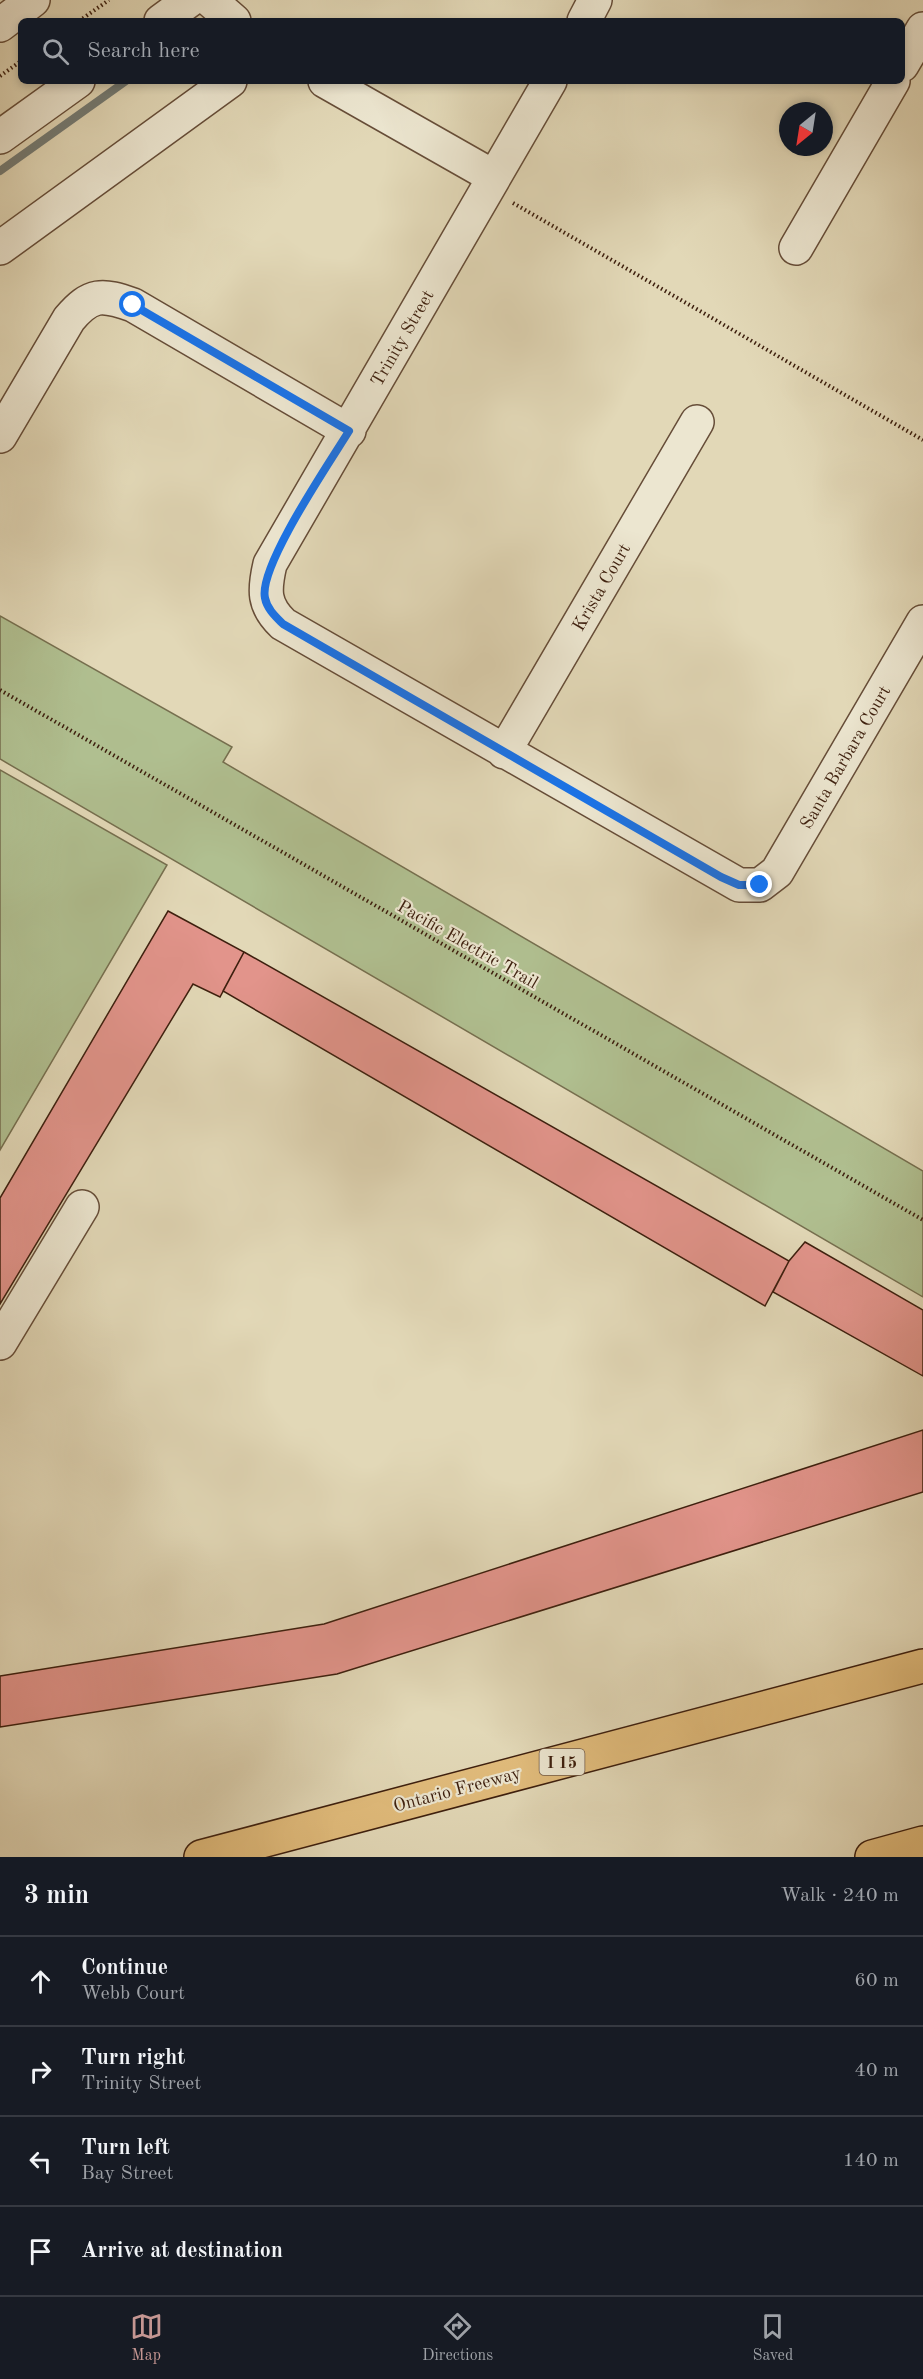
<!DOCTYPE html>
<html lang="en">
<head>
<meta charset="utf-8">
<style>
  body { margin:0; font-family:"Old Standard TT",serif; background:#242831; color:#f1f3f6 }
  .compass { position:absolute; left:779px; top:102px; width:54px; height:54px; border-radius:50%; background:#171b24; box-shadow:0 3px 9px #0003; rotate:210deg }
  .stop { position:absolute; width:18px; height:18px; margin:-14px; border:4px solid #1a73e8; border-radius:50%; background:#fff }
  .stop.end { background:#1a73e8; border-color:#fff; box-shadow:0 2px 6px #0008 }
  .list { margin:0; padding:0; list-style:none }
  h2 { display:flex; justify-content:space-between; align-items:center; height:78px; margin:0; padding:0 24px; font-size:26px }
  h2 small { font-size:20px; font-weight:400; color:#9ea1a6 }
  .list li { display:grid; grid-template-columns:39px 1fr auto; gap:18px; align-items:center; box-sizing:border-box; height:90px; padding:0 24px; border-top:2px solid #363941 }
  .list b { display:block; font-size:22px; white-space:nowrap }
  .list p { margin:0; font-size:20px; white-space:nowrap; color:#9ea1a6 }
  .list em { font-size:20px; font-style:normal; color:#9ea1a6 }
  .icon { flex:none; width:33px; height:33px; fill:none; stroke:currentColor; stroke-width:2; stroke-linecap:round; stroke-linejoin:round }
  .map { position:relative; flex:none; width:923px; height:1857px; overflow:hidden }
  .search { position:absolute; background:#171b24; box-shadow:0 3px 9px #0003; left:18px; right:18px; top:18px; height:66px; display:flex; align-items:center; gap:15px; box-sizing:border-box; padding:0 21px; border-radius:9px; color:#9ea1a6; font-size:22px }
  .sheet { height:438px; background:#171b24 }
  nav { display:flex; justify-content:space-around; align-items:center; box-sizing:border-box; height:84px; border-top:2px solid #363941; background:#171b24; font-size:16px; color:#9ea1a6 }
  nav a { display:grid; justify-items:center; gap:3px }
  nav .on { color:#c59692 }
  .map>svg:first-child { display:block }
  .green { fill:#b0bf90; stroke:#766f4f; stroke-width:1.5 }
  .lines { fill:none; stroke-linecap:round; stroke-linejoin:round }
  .stream { stroke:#747b74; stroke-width:8 }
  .building { fill:#e2948b; stroke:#3d1f0e; stroke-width:1.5 }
  .minor-casing { stroke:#664d38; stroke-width:36 }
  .highway-casing { stroke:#3d1f0e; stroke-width:36 }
  .path { stroke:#3d1f0e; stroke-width:4; stroke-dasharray:1.5 3; stroke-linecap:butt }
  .minor { stroke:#ece6d0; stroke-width:33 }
  .highway { stroke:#e1bc7c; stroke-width:33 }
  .route { stroke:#1a73e8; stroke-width:8 }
  .labels { text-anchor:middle; stroke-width:4.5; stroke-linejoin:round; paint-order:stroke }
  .shield { fill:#ece6d0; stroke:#725b48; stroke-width:1.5 }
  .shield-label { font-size:16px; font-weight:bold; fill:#3d1f0e }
  .street-label { font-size:18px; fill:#3d1f0e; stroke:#ece6d0 }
</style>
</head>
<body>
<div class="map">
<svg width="923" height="1857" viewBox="0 0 923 1857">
  <rect width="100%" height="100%" fill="#e2d8b7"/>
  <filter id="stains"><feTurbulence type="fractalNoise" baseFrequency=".00333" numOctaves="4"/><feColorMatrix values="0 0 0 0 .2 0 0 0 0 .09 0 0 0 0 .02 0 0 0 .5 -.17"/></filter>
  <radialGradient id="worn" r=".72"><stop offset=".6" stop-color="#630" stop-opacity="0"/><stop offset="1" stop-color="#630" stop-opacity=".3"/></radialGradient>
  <path class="green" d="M 0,616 L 232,747 L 223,762 L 923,1171 L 923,1297 L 0,759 Z
    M 0,770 L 167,865 L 0,1150 Z"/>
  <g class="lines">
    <path class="stream" d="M 0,171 L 126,81"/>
  </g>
  <path class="building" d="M 168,911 L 244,952 L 220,997 L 193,984 L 0,1304 L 0,1198 Z
    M 244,952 L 789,1261 L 765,1306 L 223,991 Z
    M 805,1242 L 923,1310 L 923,1376 L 773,1292 L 789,1261 Z
    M 923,1430 L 923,1492 L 337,1674 L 0,1727 L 0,1676 L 324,1624 Z"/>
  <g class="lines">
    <defs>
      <path id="minor" d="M 210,0 L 234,21
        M 161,21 L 190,0
        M 584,21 L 595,0
        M 0,25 L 33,0
        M 902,65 L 923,29
        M 325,81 L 494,177
        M 550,81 L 270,564 C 264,590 263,605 283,624 L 739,885 L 760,885 L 777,872 L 923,622
        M 0,137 L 78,81
        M 0,248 L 230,81
        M 796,248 L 893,81
        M 0,436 L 69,319 C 91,293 102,294 133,305 L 349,431
        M 504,752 L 697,422
        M 0,1343 L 82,1207"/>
      <path id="highway" d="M 201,1857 L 923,1666
        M 872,1857 L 923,1843"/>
    </defs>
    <use href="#minor" class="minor-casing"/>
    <use href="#highway" class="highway-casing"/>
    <path class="path" d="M 79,21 L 109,0
      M 0,76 L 21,61
      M 513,203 L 923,440
      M 0,690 L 923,1220"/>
    <use href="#minor" class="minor"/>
    <use href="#highway" class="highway"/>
  </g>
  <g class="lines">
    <path class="route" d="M 133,305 L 349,431 C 330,462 258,567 265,598 C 267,609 276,617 283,624 L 721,877 L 739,885 L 760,885"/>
  </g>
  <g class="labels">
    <rect class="shield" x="539.5" y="1749" width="45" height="26" rx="4.5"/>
    <g class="shield-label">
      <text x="562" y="1768">I 15</text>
    </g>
    <g class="street-label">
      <text transform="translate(402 338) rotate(-60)" y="6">Trinity Street</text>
      <text transform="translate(601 587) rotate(-60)" y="6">Krista Court</text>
      <text transform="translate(845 757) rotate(-60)" y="6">Santa Barbara Court</text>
      <text transform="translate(468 944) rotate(30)" y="6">Pacific Electric Trail</text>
      <text transform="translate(457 1789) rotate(-15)" y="6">Ontario Freeway</text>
    </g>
  </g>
  <rect width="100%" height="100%" filter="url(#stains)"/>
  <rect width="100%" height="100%" fill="url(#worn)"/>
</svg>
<svg class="compass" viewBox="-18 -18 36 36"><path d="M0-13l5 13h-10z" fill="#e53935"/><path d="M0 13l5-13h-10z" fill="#9ea1a6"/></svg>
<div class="stop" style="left:133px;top:305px"></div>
<div class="stop end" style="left:760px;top:885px"></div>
<div class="search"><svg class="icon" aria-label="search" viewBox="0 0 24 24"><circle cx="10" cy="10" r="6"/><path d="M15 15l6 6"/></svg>Search here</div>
</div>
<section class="sheet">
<h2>3 min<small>Walk · 240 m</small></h2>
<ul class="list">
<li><svg class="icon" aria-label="ahead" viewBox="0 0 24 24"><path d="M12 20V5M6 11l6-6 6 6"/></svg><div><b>Continue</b><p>Webb Court</p></div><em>60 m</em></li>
<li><svg class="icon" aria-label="right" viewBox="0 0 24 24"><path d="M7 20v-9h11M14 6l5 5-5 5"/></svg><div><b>Turn right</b><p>Trinity Street</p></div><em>40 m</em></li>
<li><svg class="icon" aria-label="left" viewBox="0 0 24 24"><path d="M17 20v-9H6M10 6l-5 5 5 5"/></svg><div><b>Turn left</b><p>Bay Street</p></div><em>140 m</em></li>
<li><svg class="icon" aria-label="arrive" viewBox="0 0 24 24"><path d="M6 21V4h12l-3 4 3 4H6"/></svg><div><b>Arrive at destination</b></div></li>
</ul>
</section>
<nav>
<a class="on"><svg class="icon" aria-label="map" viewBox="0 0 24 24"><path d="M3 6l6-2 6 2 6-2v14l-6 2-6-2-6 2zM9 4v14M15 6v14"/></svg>Map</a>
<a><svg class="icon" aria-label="directions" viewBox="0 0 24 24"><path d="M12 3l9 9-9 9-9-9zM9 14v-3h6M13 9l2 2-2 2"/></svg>Directions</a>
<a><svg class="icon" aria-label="saved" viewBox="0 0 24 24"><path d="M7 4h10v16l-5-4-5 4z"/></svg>Saved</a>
</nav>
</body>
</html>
